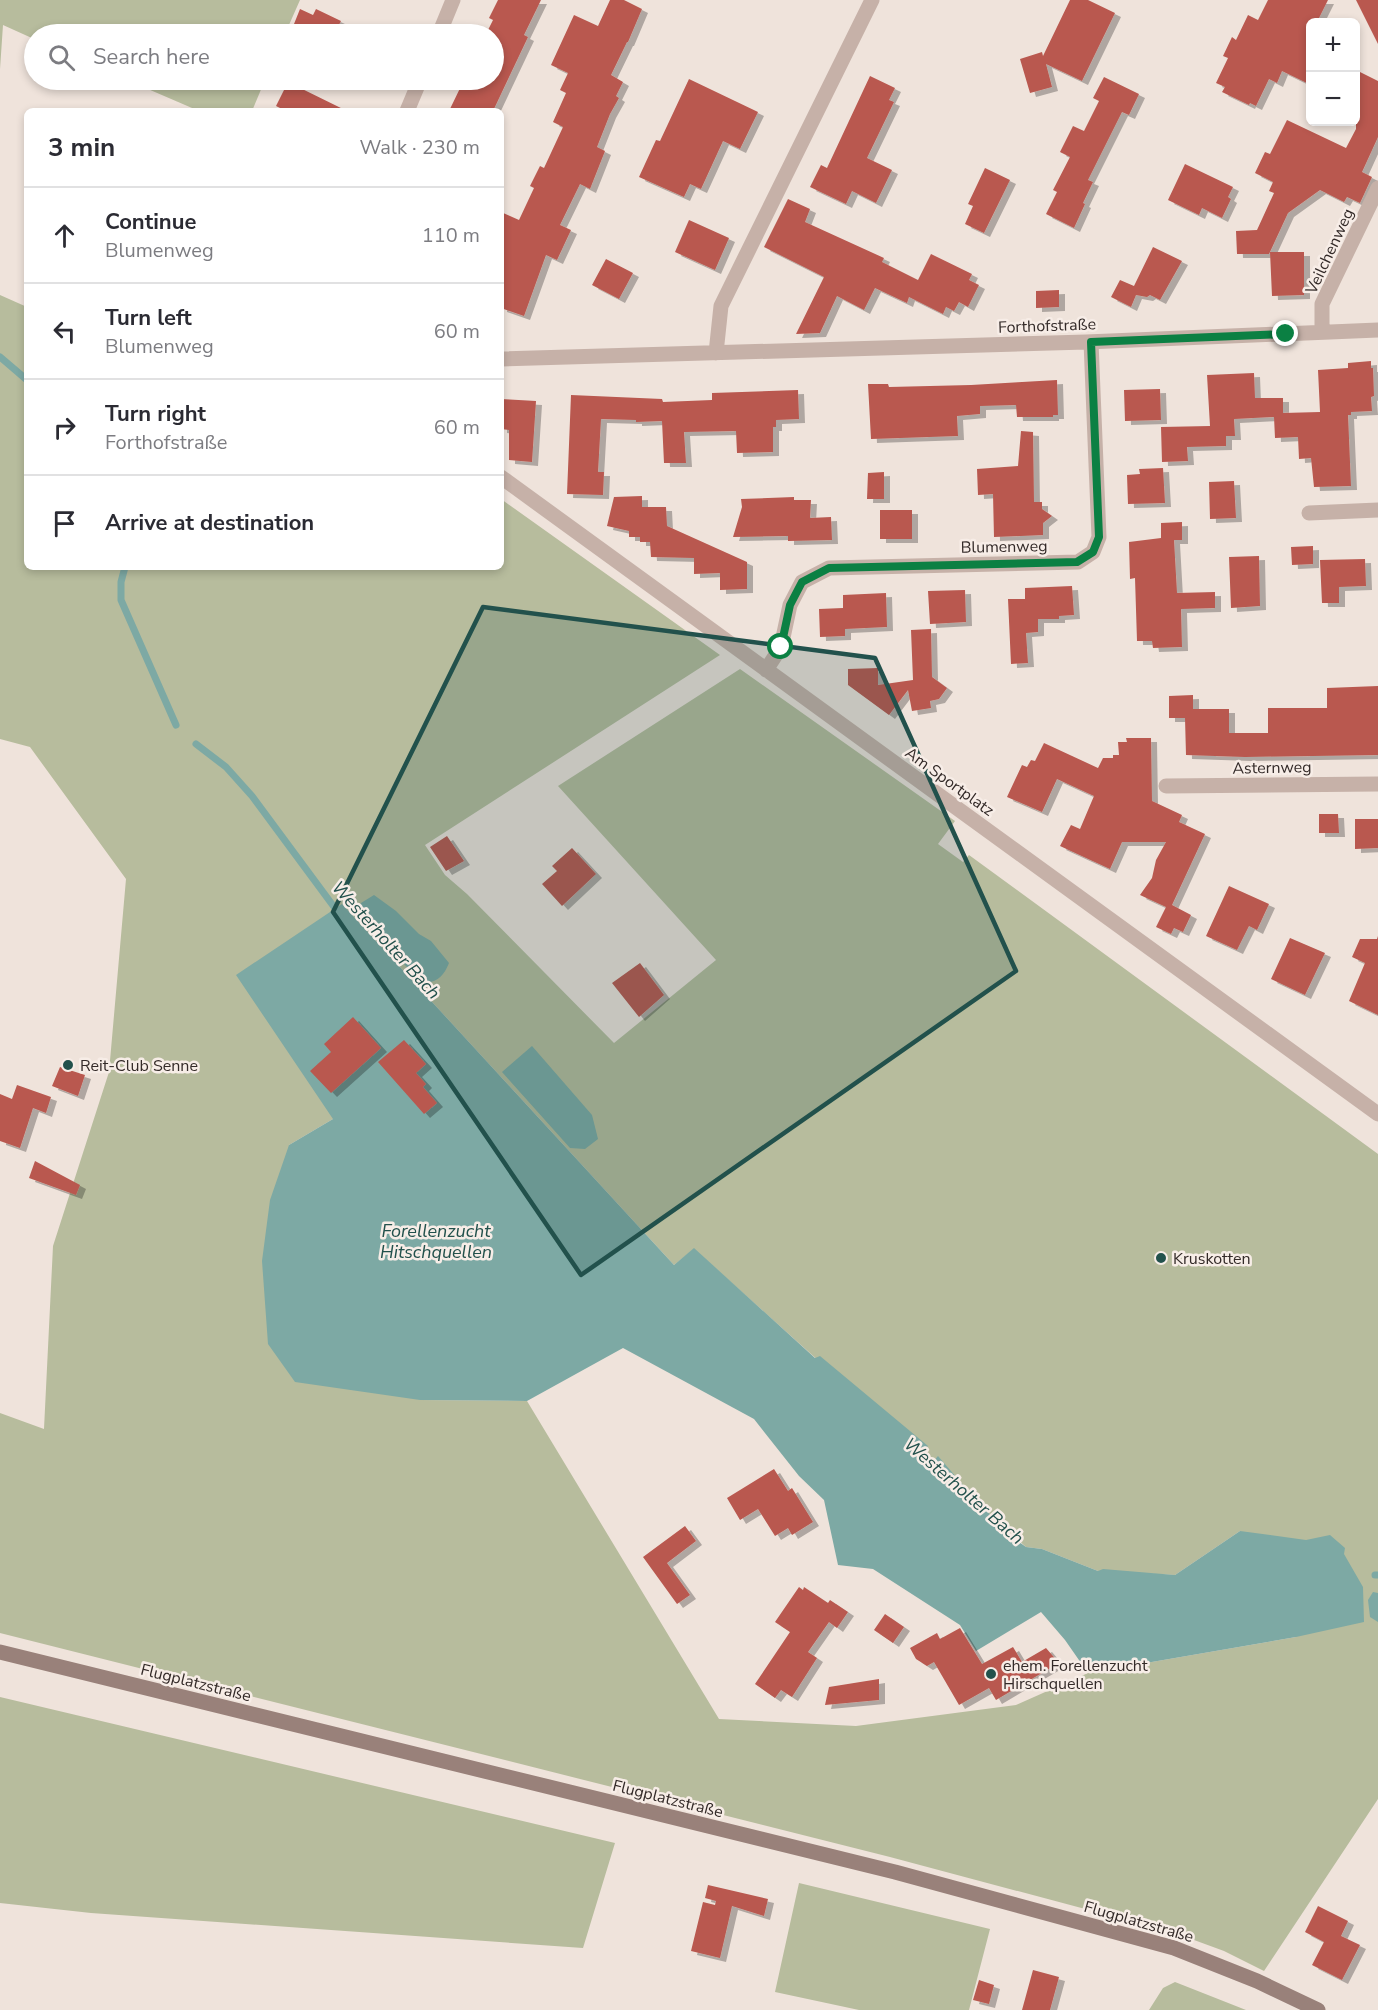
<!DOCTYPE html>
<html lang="en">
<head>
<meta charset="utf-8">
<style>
  body { margin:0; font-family:"Nunito Sans",sans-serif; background:#f7f7f7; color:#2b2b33 }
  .controls { position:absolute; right:18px; top:18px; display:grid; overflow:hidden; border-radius:9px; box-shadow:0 3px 9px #0003 }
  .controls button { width:54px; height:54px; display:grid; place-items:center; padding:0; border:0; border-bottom:2px solid #e1e1e2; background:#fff; color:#2b2b33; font:30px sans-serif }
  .stop { position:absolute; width:18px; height:18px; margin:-14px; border:4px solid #0b8043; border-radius:50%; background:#fff }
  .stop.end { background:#0b8043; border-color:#fff; box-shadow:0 2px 6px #0008 }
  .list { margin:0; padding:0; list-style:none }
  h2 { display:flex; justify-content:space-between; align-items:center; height:78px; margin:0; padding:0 24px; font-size:26px }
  h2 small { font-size:20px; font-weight:400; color:#7c7c81 }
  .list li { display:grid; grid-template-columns:39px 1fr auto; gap:18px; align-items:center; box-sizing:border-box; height:96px; padding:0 24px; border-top:2px solid #e1e1e2 }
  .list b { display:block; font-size:22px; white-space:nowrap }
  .list p { margin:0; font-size:20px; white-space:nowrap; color:#7c7c81 }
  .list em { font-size:20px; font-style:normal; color:#7c7c81 }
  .icon { flex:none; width:33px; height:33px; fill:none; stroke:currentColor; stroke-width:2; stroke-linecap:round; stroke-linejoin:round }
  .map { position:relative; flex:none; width:1378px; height:2010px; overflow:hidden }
  .search { position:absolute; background:#fff; box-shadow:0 3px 9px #0003; left:24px; top:24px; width:480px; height:66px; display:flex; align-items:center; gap:15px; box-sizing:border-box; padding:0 21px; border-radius:33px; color:#7c7c81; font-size:22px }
  .panel { position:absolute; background:#fff; box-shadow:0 3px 9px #0003; left:24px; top:108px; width:480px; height:462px; border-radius:9px }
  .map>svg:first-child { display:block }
  .green { fill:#b7bc9d; fill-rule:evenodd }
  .water { fill:#7da9a4 }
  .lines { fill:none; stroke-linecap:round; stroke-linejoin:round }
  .stream { stroke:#7da9a4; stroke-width:7 }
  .building { fill:#b9584f; filter:url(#shadow) }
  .street { stroke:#c6b1a8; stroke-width:15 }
  .secondary { stroke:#99817a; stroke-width:15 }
  .route { stroke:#0b8043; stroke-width:8 }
  .marked { fill:#22514c; fill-opacity:0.2; stroke:#22514c; stroke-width:4.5; stroke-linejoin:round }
  .poi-dot { fill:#22514c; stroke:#f7ede7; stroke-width:2 }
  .labels { text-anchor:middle; stroke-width:5; stroke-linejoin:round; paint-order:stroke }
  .street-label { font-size:16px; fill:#332a28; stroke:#f7ede7 }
  .poi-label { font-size:16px; fill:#332a28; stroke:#f7ede7; text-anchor:start }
  .water-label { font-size:18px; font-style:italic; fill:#22514c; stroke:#f7ede7 }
</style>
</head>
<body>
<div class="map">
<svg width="1378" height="2010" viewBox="0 0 1378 2010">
  <defs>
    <filter id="shadow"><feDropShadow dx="6" dy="4" stdDeviation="0" flood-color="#0004"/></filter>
  </defs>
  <rect width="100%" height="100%" fill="#efe3db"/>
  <path class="green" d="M 0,0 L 300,0 L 285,34 L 34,34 L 34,39 L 3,25 L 0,69 Z
    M 127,80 L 265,80 L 252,111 L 199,111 Z
    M 0,295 L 27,307 L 27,567 L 501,567 L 501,499 L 720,655 L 425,845 L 445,875 L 467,894 L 614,1043 L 716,960 L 558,786 L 740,669 L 955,821 L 938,844 L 963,862 L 969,855 L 1378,1154 L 1378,1799 L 1264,1971 L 1224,1951 L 1175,1933 L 890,1857 L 0,1633 L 0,1413 L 44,1429 L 53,1246 L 109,1072 L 126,879 L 30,747 L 0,739 ZM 342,904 L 674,1265 L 694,1249 L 1026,1547 L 1042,1549 L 1098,1571 L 1175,1575 L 1240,1531 L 1296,1637 L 1088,1673 L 1016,1705 L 856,1726 L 719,1719 L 527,1401 L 420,1400 L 289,1145 L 333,1119 Z
    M 0,1697 L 615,1843 L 583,1948 L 91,1913 L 0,1903 Z
    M 799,1883 L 990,1929 L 969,2010 L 859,2010 L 775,1992 Z
    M 1175,1982 L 1246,2010 L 1149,2010 L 1163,1988 Z"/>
  <path class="water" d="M 374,895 L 396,911 L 419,934 L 431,941 L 449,963 C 444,975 439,981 426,983 L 416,977 L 356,912 L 361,903 Z
    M 342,904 L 674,1265 L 694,1248 L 815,1358 L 820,1356 L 928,1446 L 921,1454 L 932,1463 L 938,1456 L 976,1500 L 1011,1536 L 1026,1547 L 1042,1549 L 1098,1571 L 1103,1569 L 1175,1575 L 1240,1531 L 1306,1540 L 1330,1535 L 1345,1548 L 1344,1554 L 1363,1587 L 1364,1622 L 1296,1637 L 1088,1673 L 1065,1640 L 1041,1612 L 976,1651 L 960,1625 L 873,1569 L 838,1565 L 824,1500 L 799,1476 L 754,1419 L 623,1348 L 527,1401 L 420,1400 L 295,1382 L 268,1344 L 262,1261 L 270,1200 L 289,1145 L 333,1119 L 236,975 Z
    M 532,1046 L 592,1115 L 598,1139 L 585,1149 L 570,1148 L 502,1072 Z
    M 1373,1592 L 1378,1593 L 1378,1622 L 1370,1617 L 1368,1600 Z"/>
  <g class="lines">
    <path class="stream" d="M 0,357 L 27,380
      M 125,567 L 121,582 L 121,600 L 176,725
      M 196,744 L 226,767 L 252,796 L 340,915
      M 1375,1575 L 1378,1575"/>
  </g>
  <path class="building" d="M 498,0 L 541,0 L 524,35 L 528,37 L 493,111 L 449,111 L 464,80 L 494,80 L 494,34 L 486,34 L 493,20 L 489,18 Z
    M 610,0 L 624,0 L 642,9 L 628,42 L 627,42 L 611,75 L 623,82 L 616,96 L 619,98 L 610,114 L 597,147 L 605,151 L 590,189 L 580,184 L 560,225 L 571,230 L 557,260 L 546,255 L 524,316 L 501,308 L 501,212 L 519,220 L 534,188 L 530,186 L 540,166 L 544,168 L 563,127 L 553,122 L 566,93 L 560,90 L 568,73 L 551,65 L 574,15 L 598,26 Z
    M 1070,0 L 1088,0 L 1115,13 L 1082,81 L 1046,64 L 1052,87 L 1030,93 L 1020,59 L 1042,52 L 1043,56 Z
    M 1268,0 L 1328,0 L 1317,22 L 1311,22 L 1311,85 L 1282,71 L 1277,83 L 1269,79 L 1256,106 L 1250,103 L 1249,105 L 1222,92 L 1225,87 L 1216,83 L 1228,58 L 1223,56 L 1232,37 L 1236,40 L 1248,15 L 1258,20 Z
    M 1356,0 L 1378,0 L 1378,44 Z
    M 300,9 L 313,15 L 316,9 L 341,21 L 334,34 L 290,34 Z
    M 1356,70 L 1378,81 L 1378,137 L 1362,172 L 1372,177 L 1360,203 L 1347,197 L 1344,202 L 1320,190 L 1288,213 L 1269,254 L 1237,254 L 1236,231 L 1257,230 L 1274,193 L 1269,191 L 1273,182 L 1255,173 L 1265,152 L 1270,154 L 1287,120 L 1346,148 L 1356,129 Z
    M 870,76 L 895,88 L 889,100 L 894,102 L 867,158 L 892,170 L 876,203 L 852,191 L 846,204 L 810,187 L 821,165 L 827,168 Z
    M 1104,77 L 1139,94 L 1129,115 L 1122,112 L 1088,180 L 1093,182 L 1083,203 L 1085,204 L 1074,228 L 1046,214 L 1057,192 L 1053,190 L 1070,157 L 1060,152 L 1073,126 L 1084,131 L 1099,101 L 1093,98 Z
    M 689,79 L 758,112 L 740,149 L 723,141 L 701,189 L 690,184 L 684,197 L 639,177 L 656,140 L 660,141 Z
    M 288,82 L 347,111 L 286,111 L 276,106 Z
    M 1185,164 L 1233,187 L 1228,197 L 1231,199 L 1222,218 L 1202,208 L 1199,215 L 1168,200 Z
    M 985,168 L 1010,180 L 984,233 L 965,224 L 973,206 L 968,204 Z
    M 788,199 L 810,209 L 805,222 L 884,258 L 882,262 L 918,280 L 931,254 L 972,274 L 969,280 L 979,285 L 968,307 L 959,302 L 954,311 L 946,307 L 943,314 L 909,297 L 907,303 L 875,288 L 864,310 L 837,296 L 820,333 L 796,334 L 824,277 L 764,247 Z
    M 689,220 L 729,238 L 715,270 L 675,252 Z
    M 1153,247 L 1182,261 L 1160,300 L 1150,295 L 1147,297 L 1136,295 L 1131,307 L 1111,297 L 1120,280 L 1134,286 Z
    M 1270,252 L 1304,252 L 1304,295 L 1272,296 Z
    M 606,259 L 633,273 L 619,299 L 592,285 Z
    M 1059,290 L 1059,307 L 1036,308 L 1036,291 Z
    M 1371,361 L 1371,368 L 1373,368 L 1374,396 L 1371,397 L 1372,411 L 1351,412 L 1351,415 L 1348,415 L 1351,486 L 1314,487 L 1311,458 L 1299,459 L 1298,437 L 1275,438 L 1274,417 L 1234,419 L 1235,436 L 1226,436 L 1226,446 L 1187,447 L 1188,461 L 1162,462 L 1161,427 L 1210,426 L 1207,375 L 1254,373 L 1255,398 L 1283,398 L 1283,413 L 1320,412 L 1318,370 L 1348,368 L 1348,363 Z
    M 1057,380 L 1058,415 L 1053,415 L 1053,417 L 1017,417 L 1016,405 L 980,406 L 980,414 L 957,416 L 958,436 L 871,439 L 868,384 L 888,384 L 889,387 L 971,385 Z
    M 1160,389 L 1161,420 L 1125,421 L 1124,390 Z
    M 798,390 L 799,419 L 776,420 L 776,427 L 773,427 L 773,452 L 737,453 L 736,431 L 684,432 L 686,463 L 664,463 L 662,421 L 636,422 L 636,420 L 601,419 L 598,472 L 604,472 L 603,495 L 567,494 L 571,395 L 662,399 L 663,402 L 712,400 L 712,393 Z
    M 501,399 L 536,401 L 532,462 L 509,460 L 509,430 L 501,429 Z
    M 1021,431 L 1033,432 L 1034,502 L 1042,502 L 1042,509 L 1052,516 L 1043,523 L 1043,535 L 994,537 L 993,494 L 978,495 L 977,469 L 1018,466 Z
    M 1163,468 L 1165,503 L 1128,504 L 1127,475 L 1140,474 L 1139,469 Z
    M 884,472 L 884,499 L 867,499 L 868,473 Z
    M 1234,481 L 1236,518 L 1210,519 L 1209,482 Z
    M 642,496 L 642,507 L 666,507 L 667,526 L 747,562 L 747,589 L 720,590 L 720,573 L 694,574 L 694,558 L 651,557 L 650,542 L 640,542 L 640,537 L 629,537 L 629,531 L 607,526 L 614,497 Z
    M 794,497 L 794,500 L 811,500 L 810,518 L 831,517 L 832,540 L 788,541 L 788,536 L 733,537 L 742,507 L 741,499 Z
    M 880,510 L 912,510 L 912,539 L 880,539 Z
    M 1182,522 L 1182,540 L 1174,540 L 1177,593 L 1215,592 L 1215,608 L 1181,609 L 1182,647 L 1153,648 L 1152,641 L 1137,641 L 1135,578 L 1130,579 L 1129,542 L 1161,538 L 1161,523 Z
    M 1313,546 L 1313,564 L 1292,565 L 1291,547 Z
    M 1259,556 L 1260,606 L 1231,608 L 1229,557 Z
    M 1365,559 L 1366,586 L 1339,587 L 1339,603 L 1322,603 L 1320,560 Z
    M 1072,586 L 1074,615 L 1059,616 L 1059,619 L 1038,619 L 1038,632 L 1026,633 L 1028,663 L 1011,664 L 1008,599 L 1025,599 L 1025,588 Z
    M 965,590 L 966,622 L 930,624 L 928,591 Z
    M 886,593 L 887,627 L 845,629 L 845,636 L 820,637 L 819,609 L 843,608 L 843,595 Z
    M 931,629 L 932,677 L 947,688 L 939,699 L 930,701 L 931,708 L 912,711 L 908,690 L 889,715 L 848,685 L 848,669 L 878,668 L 878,685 L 913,680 L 911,630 Z
    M 1378,686 L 1378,755 L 1245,757 L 1186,755 L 1185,718 L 1169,718 L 1169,696 L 1193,695 L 1193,709 L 1229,709 L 1229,733 L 1268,733 L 1268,708 L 1327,708 L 1327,688 Z
    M 1126,738 L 1151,738 L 1152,801 L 1182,815 L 1179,822 L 1205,834 L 1172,905 L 1191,915 L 1183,932 L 1174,928 L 1171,934 L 1156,927 L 1166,907 L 1140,895 L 1152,878 L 1156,860 L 1166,842 L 1122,842 L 1110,869 L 1060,846 L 1071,825 L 1080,829 L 1094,796 L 1057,779 L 1042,812 L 1007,797 L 1022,765 L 1027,767 L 1031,760 L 1035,761 L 1044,743 L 1098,768 L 1103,758 L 1113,758 L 1113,755 L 1119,755 L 1118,742 L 1127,742 Z
    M 1319,814 L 1338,814 L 1339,833 L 1319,833 Z
    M 1355,819 L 1378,819 L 1378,848 L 1355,849 Z
    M 447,836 L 464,861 L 446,871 L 430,847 Z
    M 572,848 L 596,874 L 562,906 L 542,884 L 557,871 L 552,866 Z
    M 1229,886 L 1269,904 L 1257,930 L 1249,926 L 1237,950 L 1206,936 Z
    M 1378,936 L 1378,1015 L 1349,1001 L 1365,963 L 1352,957 L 1360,939 L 1377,939 Z
    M 1290,938 L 1325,953 L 1305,995 L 1271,979 Z
    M 640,963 L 664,995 L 639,1017 L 612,983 Z
    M 353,1017 L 381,1048 L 331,1093 L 310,1071 L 331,1052 L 324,1044 Z
    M 404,1040 L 426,1064 L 416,1073 L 426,1084 L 423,1087 L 437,1103 L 424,1114 L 378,1062 Z
    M 60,1067 L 85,1075 L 78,1096 L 52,1086 Z
    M 17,1085 L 51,1097 L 46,1113 L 33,1108 L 20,1148 L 0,1141 L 0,1094 L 12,1099 Z
    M 35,1161 L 80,1185 L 76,1195 L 29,1178 Z
    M 774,1469 L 788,1491 L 792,1488 L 813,1522 L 792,1535 L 788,1528 L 775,1536 L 758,1509 L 740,1520 L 727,1498 Z
    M 685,1526 L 696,1541 L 667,1563 L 690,1595 L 677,1604 L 643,1557 Z
    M 799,1587 L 803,1590 L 804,1587 L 828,1603 L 830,1600 L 848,1612 L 837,1628 L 829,1622 L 808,1652 L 817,1658 L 792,1697 L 781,1690 L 775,1698 L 755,1684 L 790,1632 L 775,1622 Z
    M 885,1614 L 904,1627 L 893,1643 L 874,1630 Z
    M 960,1628 L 982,1664 L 1013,1647 L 1022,1662 L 1046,1648 L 1059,1663 L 996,1700 L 989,1688 L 959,1705 L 934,1662 L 927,1666 L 916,1659 L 910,1648 L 937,1633 L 940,1639 Z
    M 879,1679 L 879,1700 L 825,1705 L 829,1687 Z
    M 708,1885 L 768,1899 L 764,1916 L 732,1906 L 720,1958 L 691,1951 L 703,1902 L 715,1905 L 716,1901 L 705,1898 Z
    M 1318,1906 L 1348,1921 L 1341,1936 L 1360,1945 L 1342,1980 L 1312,1965 L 1324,1942 L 1305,1932 Z
    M 1033,1970 L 1059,1977 L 1050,2010 L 1022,2010 Z
    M 979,1980 L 994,1985 L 989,2004 L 973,2000 Z"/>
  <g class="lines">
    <path class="street" d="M 439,34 L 453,0
      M 407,111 L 420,80
      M 1322,332 L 1322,304 L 1378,188
      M 716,353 L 721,306 L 872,0
      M 501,359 L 1086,342 L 1378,330
      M 501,477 L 1378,1114
      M 1309,513 L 1378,510
      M 766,670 L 781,647 L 790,605 L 802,582 L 829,568 L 1078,562 L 1093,552 L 1099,537 L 1091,342
      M 1166,786 L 1378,784"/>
    <path class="secondary" d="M 0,1652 L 895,1872 L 1174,1948 L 1257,1981 L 1318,2010"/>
  </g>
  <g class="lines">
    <path class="route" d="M 781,647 L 790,605 L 802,582 L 829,568 L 1077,562 L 1093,552 L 1099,537 L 1091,342 L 1286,334"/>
  </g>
  <path class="marked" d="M 483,607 L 875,658 L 1016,971 L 581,1275 L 333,912 Z"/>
  <g class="poi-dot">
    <circle cx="68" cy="1065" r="6"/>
    <circle cx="1161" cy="1258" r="6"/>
    <circle cx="991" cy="1674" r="6"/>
  </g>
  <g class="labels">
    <g class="street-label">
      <text transform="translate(1329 251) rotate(-65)" y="6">Veilchenweg</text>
      <text transform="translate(1047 325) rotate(-2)" y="6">Forthofstraße</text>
      <text transform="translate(1004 546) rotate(-1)" y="6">Blumenweg</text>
      <text transform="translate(1272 767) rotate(-1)" y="6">Asternweg</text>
      <text transform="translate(950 781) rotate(36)" y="6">Am Sportplatz</text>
      <text transform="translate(196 1682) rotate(14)" y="6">Flugplatzstraße</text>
      <text transform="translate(668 1798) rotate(14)" y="6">Flugplatzstraße</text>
      <text transform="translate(1139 1921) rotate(16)" y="6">Flugplatzstraße</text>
    </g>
    <g class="poi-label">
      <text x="80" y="1071">Reit-Club Senne</text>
      <text x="1173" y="1264">Kruskotten</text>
      <text x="1003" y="1671">ehem. Forellenzucht<tspan x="1003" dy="18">Hirschquellen</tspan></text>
    </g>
    <g class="water-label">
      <text transform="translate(386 940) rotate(48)" y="6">Westerholter Bach</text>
      <text x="436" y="1237">Forellenzucht<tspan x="436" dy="21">Hitschquellen</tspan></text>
      <text transform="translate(964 1491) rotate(41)" y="6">Westerholter Bach</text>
    </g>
  </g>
</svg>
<div class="controls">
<button>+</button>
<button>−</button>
</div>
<div class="stop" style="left:781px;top:647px"></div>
<div class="stop end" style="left:1286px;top:334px"></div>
<div class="search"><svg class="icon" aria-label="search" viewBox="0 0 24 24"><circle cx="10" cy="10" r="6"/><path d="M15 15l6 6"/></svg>Search here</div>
<section class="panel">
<h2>3 min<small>Walk · 230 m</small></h2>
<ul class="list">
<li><svg class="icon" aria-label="ahead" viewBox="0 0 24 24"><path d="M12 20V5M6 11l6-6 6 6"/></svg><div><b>Continue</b><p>Blumenweg</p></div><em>110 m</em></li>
<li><svg class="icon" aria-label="left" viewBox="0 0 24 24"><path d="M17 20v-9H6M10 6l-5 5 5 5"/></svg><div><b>Turn left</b><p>Blumenweg</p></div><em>60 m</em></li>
<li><svg class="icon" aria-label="right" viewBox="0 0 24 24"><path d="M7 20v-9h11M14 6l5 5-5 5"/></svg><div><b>Turn right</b><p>Forthofstraße</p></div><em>60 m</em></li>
<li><svg class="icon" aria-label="arrive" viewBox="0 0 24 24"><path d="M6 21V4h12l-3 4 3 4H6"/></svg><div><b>Arrive at destination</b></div></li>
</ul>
</section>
</div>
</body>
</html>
